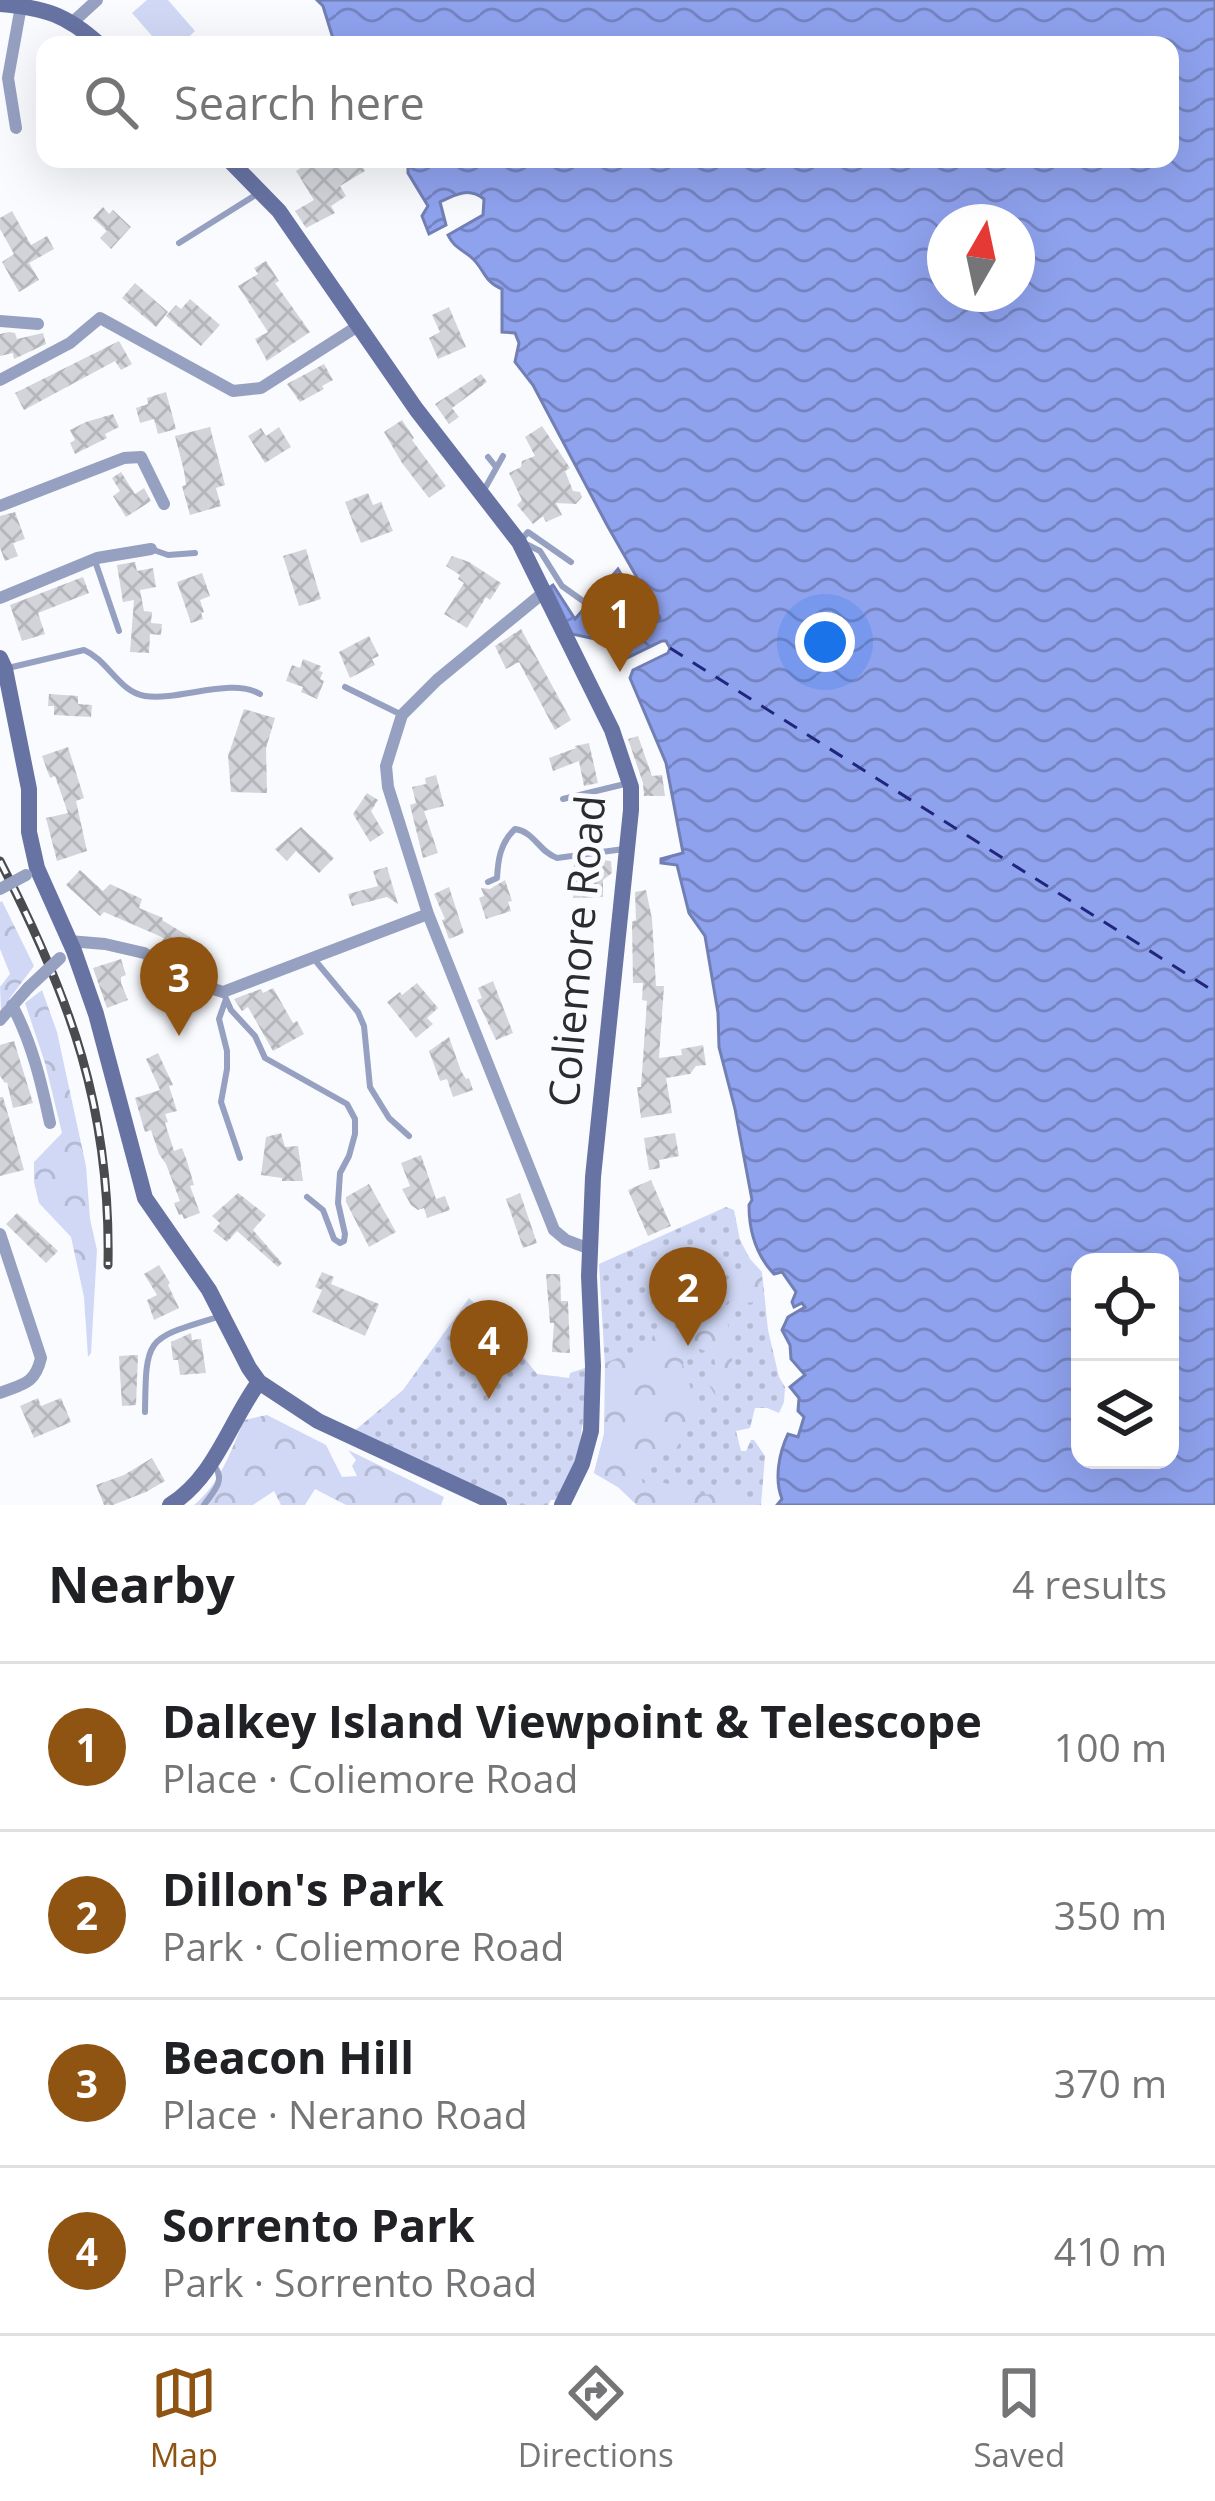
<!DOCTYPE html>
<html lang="en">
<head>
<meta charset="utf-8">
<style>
  body { margin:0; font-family:"Open Sans",sans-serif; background:#f6f6f6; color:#202124 }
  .controls { position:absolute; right:36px; bottom:36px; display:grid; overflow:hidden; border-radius:24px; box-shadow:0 12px 48px #0002 }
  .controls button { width:108px; height:108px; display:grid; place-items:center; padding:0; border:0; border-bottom:3px solid #e0e0e0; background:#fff; color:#202124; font:60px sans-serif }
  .compass { position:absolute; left:927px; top:204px; width:108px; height:108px; border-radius:50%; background:#fff; box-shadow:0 12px 48px #0002; rotate:9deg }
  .you { position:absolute; left:825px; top:642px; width:42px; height:42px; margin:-30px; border:9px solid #fff; border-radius:50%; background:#1a73e8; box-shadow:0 0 0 18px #1a73e833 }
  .badge { display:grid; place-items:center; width:78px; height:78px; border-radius:50%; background:#8f5412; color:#fff; font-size:39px; font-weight:700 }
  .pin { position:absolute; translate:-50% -99px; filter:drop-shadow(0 3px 6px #0008) }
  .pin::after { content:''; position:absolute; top:63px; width:42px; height:36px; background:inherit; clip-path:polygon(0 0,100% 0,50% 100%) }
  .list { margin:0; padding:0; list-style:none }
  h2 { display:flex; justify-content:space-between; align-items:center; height:156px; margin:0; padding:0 48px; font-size:51px }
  h2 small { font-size:39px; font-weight:400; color:#757577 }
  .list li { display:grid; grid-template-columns:78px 1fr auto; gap:36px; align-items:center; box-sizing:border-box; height:168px; padding:0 48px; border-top:3px solid #e0e0e0 }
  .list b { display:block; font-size:45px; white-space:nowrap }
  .list p { margin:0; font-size:39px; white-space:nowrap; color:#757577 }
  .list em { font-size:39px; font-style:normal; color:#757577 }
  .icon { flex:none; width:66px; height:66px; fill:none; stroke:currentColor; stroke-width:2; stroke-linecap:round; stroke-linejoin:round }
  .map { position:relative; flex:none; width:1215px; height:1505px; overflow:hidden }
  .search { position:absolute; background:#fff; box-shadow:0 12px 48px #0002; left:36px; right:36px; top:36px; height:132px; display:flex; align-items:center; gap:30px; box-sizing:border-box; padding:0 42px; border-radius:24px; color:#757577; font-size:45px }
  .sheet { height:828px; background:#fff }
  nav { display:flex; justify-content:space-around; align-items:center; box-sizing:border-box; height:168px; border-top:3px solid #e0e0e0; background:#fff; font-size:33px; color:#757577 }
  nav a { display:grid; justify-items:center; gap:6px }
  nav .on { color:#8f5412 }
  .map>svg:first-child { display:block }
  .grass { fill:url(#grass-dots) }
  .forest { fill:url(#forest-crowns) }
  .pitch { fill:#d0d8f5 }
  .water { fill:url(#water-waves); stroke:#717fb4; stroke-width:3; fill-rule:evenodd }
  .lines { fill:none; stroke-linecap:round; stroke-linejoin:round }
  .ferry { stroke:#21267c; stroke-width:3; stroke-dasharray:15 12; stroke-linecap:butt }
  .building { fill:url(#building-cross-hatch) }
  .lane { stroke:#96a0c1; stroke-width:6 }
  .street { stroke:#96a0c1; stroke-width:12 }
  .secondary { stroke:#6773a3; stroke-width:16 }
  .rail-casing { stroke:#4a4b4d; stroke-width:9 }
  .rail { stroke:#fafbff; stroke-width:4.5; stroke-dasharray:14; stroke-linecap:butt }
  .street-bridge { stroke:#96a0c1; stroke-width:12 }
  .labels { text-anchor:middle; stroke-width:10; stroke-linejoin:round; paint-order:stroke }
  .street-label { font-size:42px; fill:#2b2c2e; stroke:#fafbff }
</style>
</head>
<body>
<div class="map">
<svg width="1215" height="1505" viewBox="0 0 1215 1505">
  <defs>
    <pattern id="grass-dots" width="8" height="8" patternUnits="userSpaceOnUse" patternTransform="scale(3)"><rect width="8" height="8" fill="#d0d8f5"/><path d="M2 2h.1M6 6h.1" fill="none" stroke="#b3bad2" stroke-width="1.8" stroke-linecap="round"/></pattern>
    <pattern id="forest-crowns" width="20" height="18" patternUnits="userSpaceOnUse" patternTransform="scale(3)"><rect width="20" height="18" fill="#d0d8f5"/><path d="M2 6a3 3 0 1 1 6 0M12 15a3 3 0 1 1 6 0" fill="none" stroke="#b3bad2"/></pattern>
    <pattern id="water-waves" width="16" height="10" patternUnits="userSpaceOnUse" patternTransform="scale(3)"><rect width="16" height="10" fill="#8fa2ee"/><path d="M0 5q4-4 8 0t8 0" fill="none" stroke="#7584c1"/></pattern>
    <pattern id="building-cross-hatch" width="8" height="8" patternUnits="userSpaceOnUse" patternTransform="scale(3)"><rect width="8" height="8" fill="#d3d4da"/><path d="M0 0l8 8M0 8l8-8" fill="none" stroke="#b5b6bb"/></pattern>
  </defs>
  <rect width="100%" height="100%" fill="#fafbff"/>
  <path class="grass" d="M 726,1207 L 734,1210 L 740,1240 L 750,1259 L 762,1272 L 768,1330 L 779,1377 L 785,1387 L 784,1402 L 779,1413 L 767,1408 L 755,1408 L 750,1428 L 736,1431 L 741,1451 L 746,1451 L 751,1440 L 754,1440 L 765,1456 L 761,1505 L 637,1505 L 618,1487 L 594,1473 L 604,1434 L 606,1384 L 599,1264 Z
    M 469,1298 L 507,1336 L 537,1374 L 569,1378 L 570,1373 L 585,1368 L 584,1413 L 577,1464 L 559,1500 L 551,1500 L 548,1505 L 510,1505 L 352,1433 L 403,1390 Z"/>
  <path class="forest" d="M 2,901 L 34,966 L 1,1010 L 0,987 L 10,974 L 0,949 L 0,902 Z
    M 42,990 L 57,1032 L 86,1166 L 90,1219 L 97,1250 L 91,1353 L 88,1357 L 84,1297 L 71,1237 L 39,1203 L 34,1182 L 34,1162 L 62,1133 L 45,1063 L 25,1003 Z
    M 741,1268 L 762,1277 L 764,1301 L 746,1303 L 739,1298 L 728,1301 L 722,1310 L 721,1320 L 728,1324 C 733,1347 735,1374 723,1394 L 715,1395 L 709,1385 L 715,1365 L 714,1354 C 689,1347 691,1340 683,1316 Z
    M 667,1327 L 676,1329 L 687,1348 L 683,1365 L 697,1408 L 674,1453 C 654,1454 648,1455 639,1473 L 643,1483 L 665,1483 L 709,1495 L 717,1482 L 726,1482 L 742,1492 L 745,1505 L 637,1505 L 618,1487 L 594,1473 L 604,1434 L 605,1363 L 646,1347 L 656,1331 Z
    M 267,1415 L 326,1445 L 342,1477 L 357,1476 L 352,1466 L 356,1460 L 348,1450 L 444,1497 L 441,1505 L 346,1505 L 315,1489 L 305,1505 L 281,1505 L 274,1491 L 253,1505 L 194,1505 C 220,1484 231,1451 244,1420 Z"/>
  <path class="pitch" d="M 147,0 L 168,0 L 195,31 L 180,45 L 160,45 L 132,13 Z"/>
  <path class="water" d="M 317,0 L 1215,0 L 1215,1505 L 777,1505 L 782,1499 C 774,1479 779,1453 788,1434 L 798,1437 L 804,1417 L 798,1411 L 799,1398 L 790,1387 L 805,1375 L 791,1359 L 790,1345 L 782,1330 L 788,1317 L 805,1307 L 802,1303 L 794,1307 L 792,1302 L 796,1292 L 782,1272 L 774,1274 C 756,1255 749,1231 749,1205 L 752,1200 L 735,1109 L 719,1047 L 718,1013 L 705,936 L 689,913 L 677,865 L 661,863 L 661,859 L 683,853 L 666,763 L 630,678 L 633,670 L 668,653 L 670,648 L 666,641 L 662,641 L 627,658 L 600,640 L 572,634 L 550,587 L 553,585 L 575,619 L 618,569 L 650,622 L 657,622 L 660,618 L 607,525 L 533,385 L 515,362 L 519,343 L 515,333 L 502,332 L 502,289 C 484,282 485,270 472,258 C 461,248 455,249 448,235 L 483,215 L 484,199 C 469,187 456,194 440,202 L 446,225 L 429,234 L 422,216 L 428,206 L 408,173 L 408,162 L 416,159 L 1170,159 L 1170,45 L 335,45 L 323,6 ZM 945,222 L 1017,222 L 1017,294 L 945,294 ZM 1080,1262 L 1170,1262 L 1170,1460 L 1080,1460 Z"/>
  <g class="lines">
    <path class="ferry" d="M 670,648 L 1215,992"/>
  </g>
  <path class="building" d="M 305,159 L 358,159 L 365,171 L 340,186 L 346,196 L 331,206 L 335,213 L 306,228 L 295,211 L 314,200 L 296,171 L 308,163 Z
    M 103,207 L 109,214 L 113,210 L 131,227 L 111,249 L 100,238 L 107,231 L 93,218 Z
    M 12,211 L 31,245 L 47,236 L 54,249 L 29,263 L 39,280 L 19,292 L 2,262 L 14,254 L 0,229 L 0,218 Z
    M 266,261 L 279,281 L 275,283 L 310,332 L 267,361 L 255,339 L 268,332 L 238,286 L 258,274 L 254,268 Z
    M 135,283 L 168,312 L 156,327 L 122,298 Z
    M 190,299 L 220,325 L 201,346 L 166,316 L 176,305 L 181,309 Z
    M 449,307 L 466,347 L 438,359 L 429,338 L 440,332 L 432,315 Z
    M 9,332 L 15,333 L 17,339 L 43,333 L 46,344 L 14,359 L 13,353 L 0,356 L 0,334 Z
    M 119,341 L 132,364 L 121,370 L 115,361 L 24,410 L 15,393 Z
    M 324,364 L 333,380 L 322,386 L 324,389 L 300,402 L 287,384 Z
    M 481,374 L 487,382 L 452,408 L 459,417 L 449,424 L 435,404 Z
    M 166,392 L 176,429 L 158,434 L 154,419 L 140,423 L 136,408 L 148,404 L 147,398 Z
    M 113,414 L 119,427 L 105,434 L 107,438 L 75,454 L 70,443 L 75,440 L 70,430 L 86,422 Z
    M 402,420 L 414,438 L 412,440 L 446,486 L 429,498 L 402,463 L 384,432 Z
    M 542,426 L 570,468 L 565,471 L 573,491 L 580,492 L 582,497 L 576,504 L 556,503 L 562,515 L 546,522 L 543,516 L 533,524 L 517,505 L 522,500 L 509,473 L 521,467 L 522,461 L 535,456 L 525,437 Z
    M 210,427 L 225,485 L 216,488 L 221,506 L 190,515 L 182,486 L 186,485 L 184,471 L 175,436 Z
    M 279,427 L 291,447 L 265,463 L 248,436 L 261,428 L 266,436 Z
    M 121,472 L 135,494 L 144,488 L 151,501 L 126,517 L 113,496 L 120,491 L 112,478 Z
    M 368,493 L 373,505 L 381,502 L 393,531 L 361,543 L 345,502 Z
    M 15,512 L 25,539 L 13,543 L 18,556 L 5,561 L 0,548 L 0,516 Z
    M 306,549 L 321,599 L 299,606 L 283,556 Z
    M 452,556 L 469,562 L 501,583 L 490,600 L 486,597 L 467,628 L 444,614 L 464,583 L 458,579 L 460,575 L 446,566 Z
    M 135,562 L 137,571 L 153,568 L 156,587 L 140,590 L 144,611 L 152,612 L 151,623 L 162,624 L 161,635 L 150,634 L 149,653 L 130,652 L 134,600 L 123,602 L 117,565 Z
    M 202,573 L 210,596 L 200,600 L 204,612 L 201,613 L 203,619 L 191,623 L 177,582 Z
    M 83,577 L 89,593 L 38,613 L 45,634 L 22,641 L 10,605 Z
    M 521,629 L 571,720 L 555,730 L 519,662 L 506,669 L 495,646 Z
    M 369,636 L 379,656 L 372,659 L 375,665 L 350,678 L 339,652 Z
    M 303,659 L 321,666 L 319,671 L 323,672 L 320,679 L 324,681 L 317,699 L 301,692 L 303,687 L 286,681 L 292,665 L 300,668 Z
    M 49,694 L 78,696 L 78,704 L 92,705 L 91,717 L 54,715 L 54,706 L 48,706 Z
    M 244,709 L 275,718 L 266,748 L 267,793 L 231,792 L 228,756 Z
    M 638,736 L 652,776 L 662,775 L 665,796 L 644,796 L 643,783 L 628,739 Z
    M 589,743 L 598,783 L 584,786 L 579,761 L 553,771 L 549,758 L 576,748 L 575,746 Z
    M 68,747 L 84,798 L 76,801 L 87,851 L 57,861 L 46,818 L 68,813 L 55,776 L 50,778 L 42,756 Z
    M 436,775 L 444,806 L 424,811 L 438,853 L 423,858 L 410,805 L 416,803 L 412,787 L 426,784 L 425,778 Z
    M 367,793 L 378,800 L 371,811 L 384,833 L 370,842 L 353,814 Z
    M 301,827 L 334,858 L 319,873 L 296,851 L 287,861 L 275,849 Z
    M 601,860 L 611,861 L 612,873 L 603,880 L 603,897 L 573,898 L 574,863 Z
    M 387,867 L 398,904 L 387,897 L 352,906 L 348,894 L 378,886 L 373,871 Z
    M 80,870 L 103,891 L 110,884 L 142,899 L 139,908 L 163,918 L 162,920 L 193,939 L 183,955 L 162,941 L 164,938 L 104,912 L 100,916 L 66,885 Z
    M 505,880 L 512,901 L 508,902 L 511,911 L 486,919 L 479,898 L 484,896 L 481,888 L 490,889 Z
    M 449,887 L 464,933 L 449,939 L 442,920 L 445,919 L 434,894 Z
    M 646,890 L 652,919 L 656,986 L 664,986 L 659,1058 L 682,1055 L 681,1049 L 703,1045 L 706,1065 L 696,1066 L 690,1074 L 666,1078 L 672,1113 L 641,1118 L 637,1087 L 641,1087 L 647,1001 L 642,1000 L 643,983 L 633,983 L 632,922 L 636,920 L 635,892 Z
    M 121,959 L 126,975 L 121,977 L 121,983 L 128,1000 L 107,1008 L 93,968 Z
    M 493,981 L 513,1033 L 496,1040 L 477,1000 L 482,998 L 478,988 Z
    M 417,983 L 438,1008 L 427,1018 L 433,1024 L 416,1038 L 387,1002 L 400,992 L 402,995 Z
    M 273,988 L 293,1023 L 297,1021 L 304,1034 L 273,1051 L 248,1007 L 242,1011 L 234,999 L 261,989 L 263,993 Z
    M 449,1037 L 461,1071 L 466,1079 L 469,1078 L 473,1090 L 453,1097 L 447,1079 L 440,1081 L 429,1051 Z
    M 14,1041 L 33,1103 L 13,1108 L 7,1082 L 5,1083 L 0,1076 L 0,1045 Z
    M 158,1053 L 173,1085 L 169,1086 L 177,1111 L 165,1114 L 168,1122 L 165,1123 L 174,1151 L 182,1148 L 187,1161 L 194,1185 L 190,1186 L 200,1213 L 184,1219 L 182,1214 L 179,1215 L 174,1203 L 180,1201 L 166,1164 L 159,1154 L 151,1130 L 145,1132 L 135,1098 L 160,1090 L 146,1059 Z
    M 0,1097 L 3,1097 L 24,1170 L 0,1176 Z
    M 281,1133 L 285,1147 L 298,1146 L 303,1181 L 282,1181 L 282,1178 L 261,1175 L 266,1137 Z
    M 675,1133 L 679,1156 L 659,1160 L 660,1168 L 649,1170 L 644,1138 Z
    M 421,1155 L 436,1199 L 445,1196 L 450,1210 L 427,1218 L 424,1208 L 418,1210 L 411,1205 L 402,1189 L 410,1186 L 401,1163 Z
    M 651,1180 L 671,1226 L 648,1236 L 628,1190 Z
    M 369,1184 L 396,1232 L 369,1247 L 346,1202 L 346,1197 Z
    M 238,1193 L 266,1215 L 253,1230 L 282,1263 L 278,1267 L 237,1231 L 227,1242 L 213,1231 L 220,1223 L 212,1216 Z
    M 520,1193 L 537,1243 L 523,1248 L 506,1199 Z
    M 17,1213 L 58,1251 L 46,1263 L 6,1224 Z
    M 159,1265 L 170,1283 L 168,1285 L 179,1308 L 154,1320 L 147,1300 L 157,1295 L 144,1274 Z
    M 322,1272 L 334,1277 L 331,1284 L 379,1304 L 365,1336 L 312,1312 L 322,1290 L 315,1287 Z
    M 546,1274 L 560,1274 L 561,1301 L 568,1301 L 570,1353 L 552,1352 L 554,1323 L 550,1323 Z
    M 191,1333 L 192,1340 L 201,1339 L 206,1373 L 180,1375 L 178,1360 L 173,1360 L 171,1342 Z
    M 138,1355 L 136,1405 L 122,1406 L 119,1356 Z
    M 38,1398 L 41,1406 L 61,1398 L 71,1422 L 34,1438 L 20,1406 Z
    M 152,1458 L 165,1481 L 146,1492 L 113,1505 L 104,1505 L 96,1485 L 124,1475 Z"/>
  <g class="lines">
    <path class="lane" d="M 179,243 L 257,194
      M 488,457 L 496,467
      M 484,490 L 503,456
      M 521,540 L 528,532 L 571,562
      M 528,545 L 540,551 L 562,586 L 597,611
      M 151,549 L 168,555 L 195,553
      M 95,561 L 119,631
      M 8,668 L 84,650 C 108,660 119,692 145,696 C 180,701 231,677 260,694
      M 345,687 L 402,715
      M 563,799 L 629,783
      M 488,882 L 497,878 C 498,860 500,843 515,829 C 535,832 539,852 557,858 L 624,849
      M 314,959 L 358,1012 L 364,1026 L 370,1087 L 389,1118 L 409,1136
      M 223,992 L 231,1010 L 255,1036 L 265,1058 L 347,1104 L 355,1119 L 355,1134 L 349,1156 L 340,1173 L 338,1203 L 345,1234 L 344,1241 L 340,1243 L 334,1239 L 323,1210 L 307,1197
      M 226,999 L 219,1019 L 227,1051 L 227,1069 L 221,1102 L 240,1158
      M 145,1412 C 146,1336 146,1339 218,1317
      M 204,1505 C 212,1493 226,1481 215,1467"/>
    <path class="street" d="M 74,21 L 97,0
      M 16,128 L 8,78 L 21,6
      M 0,321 L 38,324
      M 0,380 L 70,343 L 100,318 L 233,391 L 261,388 L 358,326
      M 0,506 L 124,458 L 141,457 L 164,504
      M 0,598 L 97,558 L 151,549
      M 428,914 L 388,787 L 386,766 L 402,715 L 437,680 L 543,593
      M 69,941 L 105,944 L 144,953 L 191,982 L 223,992 L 428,914 L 554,1230 L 566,1240 L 590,1249
      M 12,1005 C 32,1043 41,1081 50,1123
      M 0,1020 L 28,988
      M 0,1234 L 41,1358 C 35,1384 23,1384 0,1393"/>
    <path class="secondary" d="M 0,4 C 45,8 66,14 100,45
      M 228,159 L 279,211 L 416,409 L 519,542 L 612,730 L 631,787 L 631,810 L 593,1177 L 589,1276 L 593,1366 L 591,1431 L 582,1464 L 562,1505
      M 0,658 L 5,669 L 29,789 L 29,832 L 37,868 L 74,951 L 96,1014 L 145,1198 L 209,1290 L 249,1368 L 259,1382 L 318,1421 L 499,1505
      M 170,1505 C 215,1477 229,1423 259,1382"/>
    <defs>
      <path id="rail" d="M 0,861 C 71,999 111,1109 108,1265"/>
    </defs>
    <use href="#rail" class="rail-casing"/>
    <use href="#rail" class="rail"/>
    <path class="street-bridge" d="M 0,889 L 26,875
      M 28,988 L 60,958"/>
  </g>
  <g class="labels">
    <g class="street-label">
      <text transform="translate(577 951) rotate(-85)" y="15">Coliemore Road</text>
    </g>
  </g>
</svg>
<div class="controls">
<button><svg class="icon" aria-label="locate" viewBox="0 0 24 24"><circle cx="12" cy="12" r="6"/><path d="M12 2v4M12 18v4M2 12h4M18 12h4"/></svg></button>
<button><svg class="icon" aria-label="layers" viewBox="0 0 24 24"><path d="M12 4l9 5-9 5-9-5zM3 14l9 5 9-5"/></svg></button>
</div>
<svg class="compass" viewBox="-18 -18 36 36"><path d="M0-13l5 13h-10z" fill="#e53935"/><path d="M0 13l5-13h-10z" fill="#757577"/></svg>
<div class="you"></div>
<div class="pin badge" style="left:620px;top:672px">1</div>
<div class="pin badge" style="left:688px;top:1346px">2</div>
<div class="pin badge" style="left:179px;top:1036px">3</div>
<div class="pin badge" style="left:489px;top:1399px">4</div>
<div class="search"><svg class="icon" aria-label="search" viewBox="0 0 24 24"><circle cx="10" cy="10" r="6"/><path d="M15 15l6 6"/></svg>Search here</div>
</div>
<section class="sheet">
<h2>Nearby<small>4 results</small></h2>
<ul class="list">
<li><span class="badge">1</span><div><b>Dalkey Island Viewpoint &amp; Telescope</b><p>Place · Coliemore Road</p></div><em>100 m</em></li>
<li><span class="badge">2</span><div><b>Dillon's Park</b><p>Park · Coliemore Road</p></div><em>350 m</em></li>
<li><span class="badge">3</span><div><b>Beacon Hill</b><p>Place · Nerano Road</p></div><em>370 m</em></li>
<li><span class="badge">4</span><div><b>Sorrento Park</b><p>Park · Sorrento Road</p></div><em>410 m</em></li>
</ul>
</section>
<nav>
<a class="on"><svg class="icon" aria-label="map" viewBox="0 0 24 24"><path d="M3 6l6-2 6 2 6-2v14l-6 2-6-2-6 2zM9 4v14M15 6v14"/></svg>Map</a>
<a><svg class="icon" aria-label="directions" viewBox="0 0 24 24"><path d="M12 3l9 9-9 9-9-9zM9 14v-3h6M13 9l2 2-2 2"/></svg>Directions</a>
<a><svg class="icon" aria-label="saved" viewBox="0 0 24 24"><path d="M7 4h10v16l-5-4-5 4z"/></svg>Saved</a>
</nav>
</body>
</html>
